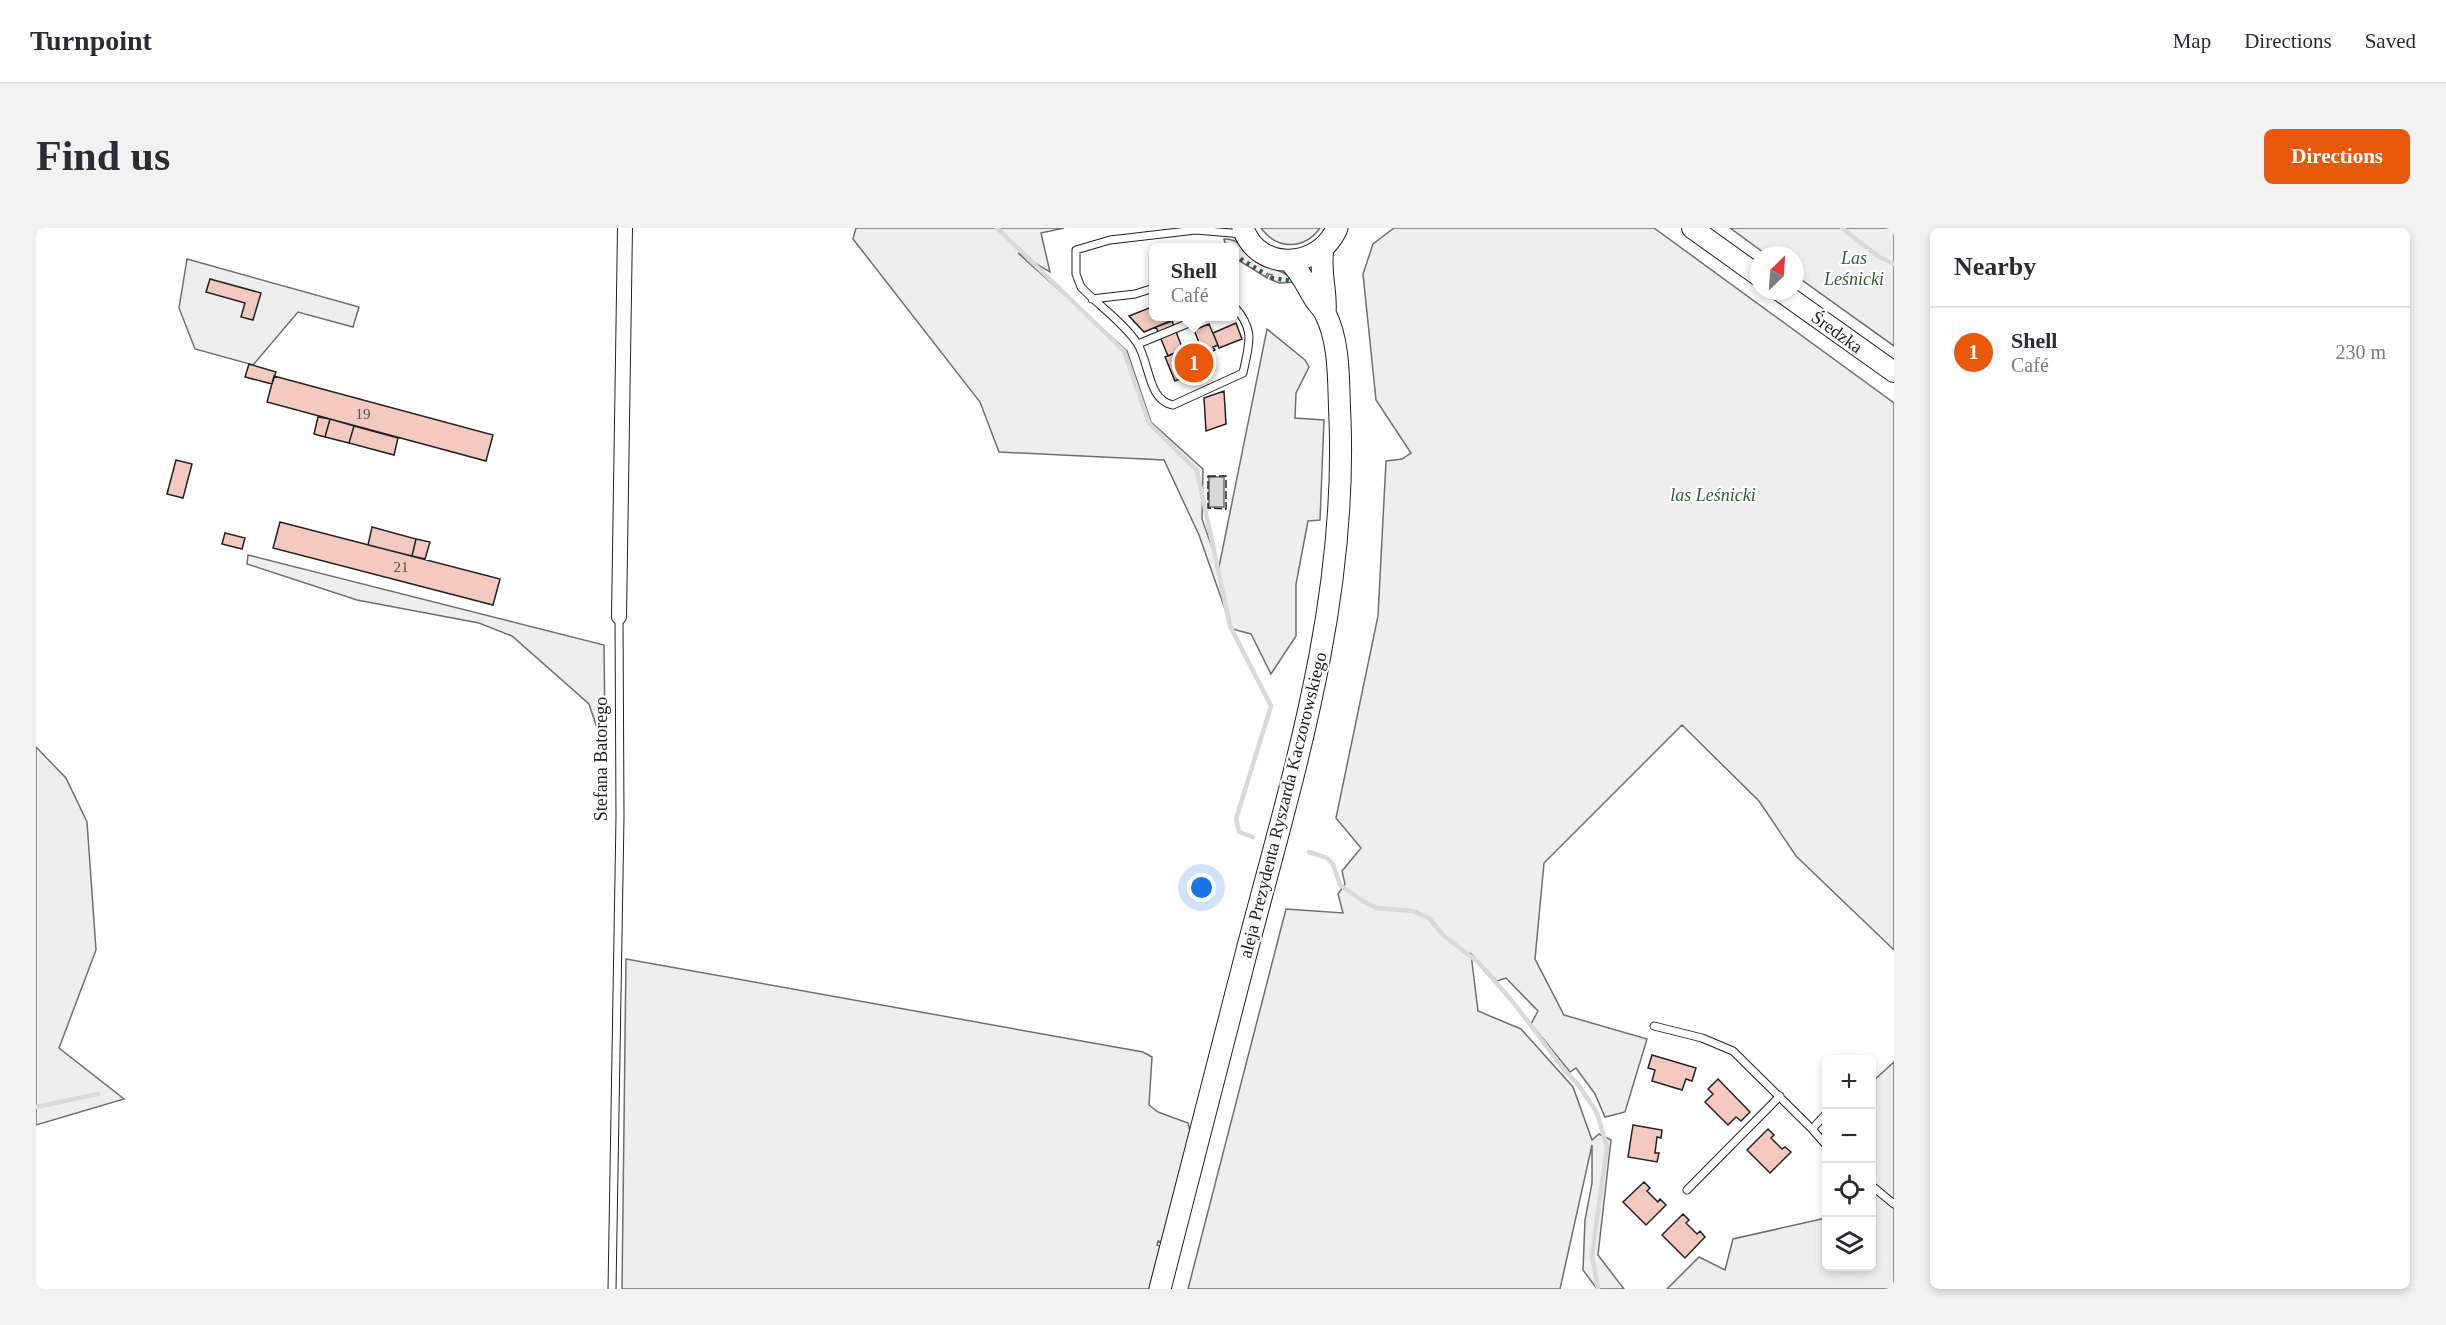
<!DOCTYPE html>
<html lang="en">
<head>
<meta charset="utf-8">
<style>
  body { margin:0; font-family:"Times New Roman",serif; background:#f2f2f3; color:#2b2b33 }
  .controls { position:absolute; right:18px; bottom:18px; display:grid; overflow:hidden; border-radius:9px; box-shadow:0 3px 9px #0003 }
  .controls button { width:54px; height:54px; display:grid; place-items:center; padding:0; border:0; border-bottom:2px solid #e1e1e2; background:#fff; color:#2b2b33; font:30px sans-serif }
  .compass { position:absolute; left:1714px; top:18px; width:54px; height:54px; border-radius:50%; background:#fff; box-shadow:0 3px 9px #0003; rotate:25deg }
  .you { position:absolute; left:1166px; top:660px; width:21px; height:21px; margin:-15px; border:4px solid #fff; border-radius:50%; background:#1a73e8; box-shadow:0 0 0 9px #1a73e833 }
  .badge { display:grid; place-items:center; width:39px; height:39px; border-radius:50%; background:#ea580c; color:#fff; font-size:20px; font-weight:700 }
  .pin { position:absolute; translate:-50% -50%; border:3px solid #fff; box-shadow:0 2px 6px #0006 }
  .popup { position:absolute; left:1113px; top:15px; width:90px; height:78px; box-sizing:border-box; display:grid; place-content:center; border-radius:9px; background:#fff; filter:drop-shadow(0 2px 4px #0005); font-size:20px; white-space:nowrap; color:#7c7c81 }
  .popup b { font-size:22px; color:#2b2b33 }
  .popup::after { content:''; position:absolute; left:50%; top:100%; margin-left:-12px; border:12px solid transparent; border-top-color:#fff }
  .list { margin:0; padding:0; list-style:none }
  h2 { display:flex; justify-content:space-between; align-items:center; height:78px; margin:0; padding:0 24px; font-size:26px }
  h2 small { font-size:20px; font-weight:400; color:#7c7c81 }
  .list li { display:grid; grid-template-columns:39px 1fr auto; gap:18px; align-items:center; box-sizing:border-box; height:90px; padding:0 24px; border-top:2px solid #e1e1e2 }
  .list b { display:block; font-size:22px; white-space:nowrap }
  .list p { margin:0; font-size:20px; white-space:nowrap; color:#7c7c81 }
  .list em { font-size:20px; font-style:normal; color:#7c7c81 }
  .icon { flex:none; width:33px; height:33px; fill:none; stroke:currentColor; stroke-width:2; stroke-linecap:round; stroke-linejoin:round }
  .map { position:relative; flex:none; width:1858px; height:1061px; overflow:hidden; border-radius:9px }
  header { display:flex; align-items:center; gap:36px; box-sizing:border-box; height:84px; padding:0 30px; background:#fff; border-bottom:2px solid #e1e1e2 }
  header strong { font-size:28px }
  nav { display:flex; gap:33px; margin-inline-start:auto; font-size:21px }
  .intro { display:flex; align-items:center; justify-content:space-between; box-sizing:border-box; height:144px; padding:0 36px }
  h1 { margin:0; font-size:42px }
  .button { padding:15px 27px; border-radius:9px; background:#ea580c; color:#fff; font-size:21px; font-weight:700 }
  main { display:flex; gap:36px; padding:0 36px }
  aside { flex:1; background:#fff; border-radius:9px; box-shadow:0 3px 9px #0003 }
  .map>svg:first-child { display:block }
  .green { fill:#eee; stroke:#6f6f6f; stroke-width:1.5 }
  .water { fill:#d9d9d9; stroke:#6f6f6f; stroke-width:1.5 }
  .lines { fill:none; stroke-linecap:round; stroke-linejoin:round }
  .stream { stroke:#d9d9d9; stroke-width:4.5 }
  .building { fill:#f3c9c0; stroke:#222; stroke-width:1.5 }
  .lane-casing { stroke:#222; stroke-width:9 }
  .street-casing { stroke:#222; stroke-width:16 }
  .secondary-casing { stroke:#222; stroke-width:22 }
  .primary-casing { stroke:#222; stroke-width:23 }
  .lane { stroke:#fff; stroke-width:7 }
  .street { stroke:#fff; stroke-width:14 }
  .secondary { stroke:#fff; stroke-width:20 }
  .primary { stroke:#fff; stroke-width:21 }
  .hedge { stroke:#2f5e38; stroke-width:4.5; stroke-dasharray:3 4.5; stroke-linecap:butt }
  .fence { stroke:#222; stroke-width:1.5; stroke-dasharray:8 3; stroke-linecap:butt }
  .labels { text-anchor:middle; stroke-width:4.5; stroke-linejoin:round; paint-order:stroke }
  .number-label { font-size:15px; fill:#564c4a }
  .park-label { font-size:18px; font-style:italic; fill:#2f5e38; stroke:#fff }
  .street-label { font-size:18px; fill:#222; stroke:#fff }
</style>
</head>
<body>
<header>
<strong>Turnpoint</strong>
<nav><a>Map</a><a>Directions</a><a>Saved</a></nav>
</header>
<div class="intro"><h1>Find us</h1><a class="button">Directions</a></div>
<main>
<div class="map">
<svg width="1858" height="1061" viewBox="0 0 1858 1061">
  <rect width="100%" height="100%" fill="#fff"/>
  <path class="green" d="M 820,0 L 1028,0 L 1005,5 L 1014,44 L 982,25 L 1091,123 L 1115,194 L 1167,241 L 1166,291 L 1183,339 L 1231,101 L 1269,132 L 1273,139 L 1260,165 L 1259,190 L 1288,192 L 1284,292 L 1272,293 L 1260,356 L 1260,408 L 1235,446 L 1215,406 L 1196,401 L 1163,307 L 1128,232 L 963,224 L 944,174 L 817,11 Z
    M 1225,0 L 1284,0 C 1268,22 1241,22 1225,0 Z
    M 1358,0 L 1618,0 L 1858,175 L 1858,722 L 1760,628 L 1723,573 L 1646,497 L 1508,635 L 1499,731 L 1528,787 L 1611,811 L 1589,884 L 1569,889 L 1559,866 L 1540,840 L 1534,844 L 1495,796 L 1502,783 L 1470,750 L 1461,753 L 1435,726 L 1442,783 L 1485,801 L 1537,859 L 1556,912 L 1563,906 L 1575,912 L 1562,1027 L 1588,1061 L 1561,1061 L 1547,1042 L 1549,992 L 1556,955 L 1556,917 L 1524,1061 L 1152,1061 L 1250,681 L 1307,685 L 1302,666 L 1309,656 L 1306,643 L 1325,620 L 1300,590 L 1342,388 L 1350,233 L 1366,231 L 1375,225 L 1340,172 L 1327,46 L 1337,16 Z
    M 1694,0 L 1858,0 L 1858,118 L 1759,47 L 1759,27 L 1731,27 Z
    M 1188,11 C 1204,10 1211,25 1223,33 C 1236,42 1248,42 1261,54 L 1243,55 L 1234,51 L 1236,47 L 1233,46 L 1231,50 L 1199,30 L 1198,20 L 1190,19 Z
    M 151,31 L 323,79 L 317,99 L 262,84 L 217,137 L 159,121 L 143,80 Z
    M 212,327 L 568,417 L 569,503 L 563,506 L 553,476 L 476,408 L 443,395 L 321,372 L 211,336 Z
    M 0,519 L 30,550 L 51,594 L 60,722 L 23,820 L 88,871 L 0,897 Z
    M 590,731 L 1107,824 L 1116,829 L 1113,877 L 1122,884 L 1152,895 L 1154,903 L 1125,1014 L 1122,1013 L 1121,1017 L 1124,1018 L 1113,1061 L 586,1061 Z
    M 1858,834 L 1858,1061 L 1631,1061 L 1663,1029 L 1689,1042 L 1697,1011 L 1790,990 L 1790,1038 L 1836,1038 L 1836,955 L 1839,951 L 1836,947 L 1836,854 Z"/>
  <path class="water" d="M 1173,249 L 1188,249 L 1188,279 L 1173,279 Z"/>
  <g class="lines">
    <path class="stream" d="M 961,0 L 1088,123 L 1113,195 L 1161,243 L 1194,398 L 1235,478 L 1200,591 L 1203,604 L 1217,609
      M 1806,0 L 1843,29 L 1858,36
      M 1273,624 L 1291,630 L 1297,636 L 1304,657 L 1327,673 L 1341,680 L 1377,683 L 1393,690 L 1408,708 L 1442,734 L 1477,774 L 1526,839 L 1544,859 L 1561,885 L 1571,919 L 1556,1027 L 1562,1061
      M 0,879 L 62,866"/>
  </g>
  <path class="building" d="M 174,51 L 225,65 L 217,92 L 205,89 L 209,75 L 170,64 Z
    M 1118,78 L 1118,88 L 1146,88 L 1108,104 L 1093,88 Z
    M 1136,93 L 1147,122 L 1132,128 L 1120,99 Z
    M 1200,95 L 1206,111 L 1183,120 L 1177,105 Z
    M 1173,96 L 1182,117 L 1177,119 L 1179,122 L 1168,127 L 1158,102 Z
    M 1161,116 L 1170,140 L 1139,153 L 1129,129 Z
    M 213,136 L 240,144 L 236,156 L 209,149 Z
    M 238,148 L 457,207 L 450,233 L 231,174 Z
    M 1188,163 L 1190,196 L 1170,203 L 1168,170 Z
    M 282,189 L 294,191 L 289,209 L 278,206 Z
    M 294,191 L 318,198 L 313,215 L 289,209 Z
    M 318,198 L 362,210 L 358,227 L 313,215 Z
    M 140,232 L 156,236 L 147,270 L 131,266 Z
    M 244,294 L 464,351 L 457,377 L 237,320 Z
    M 336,299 L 380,311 L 376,328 L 332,317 Z
    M 189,305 L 209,310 L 206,321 L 186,316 Z
    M 380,311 L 394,314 L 389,331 L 376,328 Z
    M 1616,827 L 1660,840 L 1656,853 L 1650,851 L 1646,862 L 1616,853 L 1619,842 L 1612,840 Z
    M 1682,851 L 1714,884 L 1705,893 L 1700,889 L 1692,897 L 1669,874 L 1677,866 L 1672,861 Z
    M 1597,897 L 1626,902 L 1625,910 L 1621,909 L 1619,925 L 1623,925 L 1621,934 L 1592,929 Z
    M 1732,901 L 1738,907 L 1735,910 L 1746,921 L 1749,919 L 1755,924 L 1734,945 L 1711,922 Z
    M 1608,954 L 1614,960 L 1611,963 L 1622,974 L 1624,971 L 1630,977 L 1610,997 L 1587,974 Z
    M 1647,986 L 1653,992 L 1650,995 L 1661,1006 L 1664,1003 L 1669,1009 L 1649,1030 L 1626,1007 Z"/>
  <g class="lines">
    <defs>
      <path id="lane" d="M 1056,71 L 1099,66 L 1118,60
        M 1198,78 C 1220,103 1213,115 1207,145 L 1137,177 C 1111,172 1114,134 1101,115 C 1087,94 1062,77 1045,59 L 1040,46 L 1040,22 L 1074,12 L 1160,2 L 1207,6
        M 1102,116 L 1170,88
        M 1618,798 L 1666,810 L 1697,823 L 1776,901 L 1790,886
        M 1776,901 L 1790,917
        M 1836,958 L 1858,976
        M 1651,962 L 1744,868
        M 576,1061 L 584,589 L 583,389"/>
      <path id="street" d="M 583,389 L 589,0"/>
      <path id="secondary" d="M 1656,0 L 1723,48
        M 1744,63 L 1858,144"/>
      <path id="primary" d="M 1207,0 C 1222,45 1284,41 1301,0
        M 1287,21 C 1283,43 1291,63 1289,85
        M 1124,1061 C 1152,951 1181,840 1209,730 C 1256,550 1311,379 1304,191 C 1302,157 1305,116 1289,85 C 1286,79 1280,74 1277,68 C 1269,55 1265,44 1253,33"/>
    </defs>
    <use href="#lane" class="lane-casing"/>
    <use href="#street" class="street-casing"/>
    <use href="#secondary" class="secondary-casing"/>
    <use href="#primary" class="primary-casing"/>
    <use href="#lane" class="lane"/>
    <use href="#street" class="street"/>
    <use href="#secondary" class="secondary"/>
    <use href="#primary" class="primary"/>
    <path class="hedge" d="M 1198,27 L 1231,47
      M 1235,50 L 1257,53"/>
    <path class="fence" d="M 1172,248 L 1190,248 L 1190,281 L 1172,280 Z"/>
  </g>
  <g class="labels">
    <g class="number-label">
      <text x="327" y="191">19</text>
      <text x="365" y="344">21</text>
    </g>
    <g class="park-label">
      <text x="1818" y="36">Las<tspan x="1818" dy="21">Leśnicki</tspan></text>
      <text x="1677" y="273">las Leśnicki</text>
    </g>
    <g class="street-label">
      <text transform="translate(1801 104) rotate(36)" y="6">Średzka</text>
      <text transform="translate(565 531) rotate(-90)" y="6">Stefana Batorego</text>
      <text transform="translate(1247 577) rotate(-76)" y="6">aleja Prezydenta Ryszarda Kaczorowskiego</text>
    </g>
  </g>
</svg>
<div class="controls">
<button>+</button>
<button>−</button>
<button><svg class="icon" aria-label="locate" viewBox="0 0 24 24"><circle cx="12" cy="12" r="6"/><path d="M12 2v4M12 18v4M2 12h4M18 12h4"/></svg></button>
<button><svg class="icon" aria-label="layers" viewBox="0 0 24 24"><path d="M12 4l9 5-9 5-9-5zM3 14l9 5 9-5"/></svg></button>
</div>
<svg class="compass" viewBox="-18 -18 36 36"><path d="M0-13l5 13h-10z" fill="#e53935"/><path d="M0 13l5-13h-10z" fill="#7c7c81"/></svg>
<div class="you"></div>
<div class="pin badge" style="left:1158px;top:135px">1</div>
<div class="popup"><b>Shell</b>Café</div>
</div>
<aside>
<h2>Nearby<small></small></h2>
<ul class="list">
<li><span class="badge">1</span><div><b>Shell</b><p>Café</p></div><em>230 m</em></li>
</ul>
</aside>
</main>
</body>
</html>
